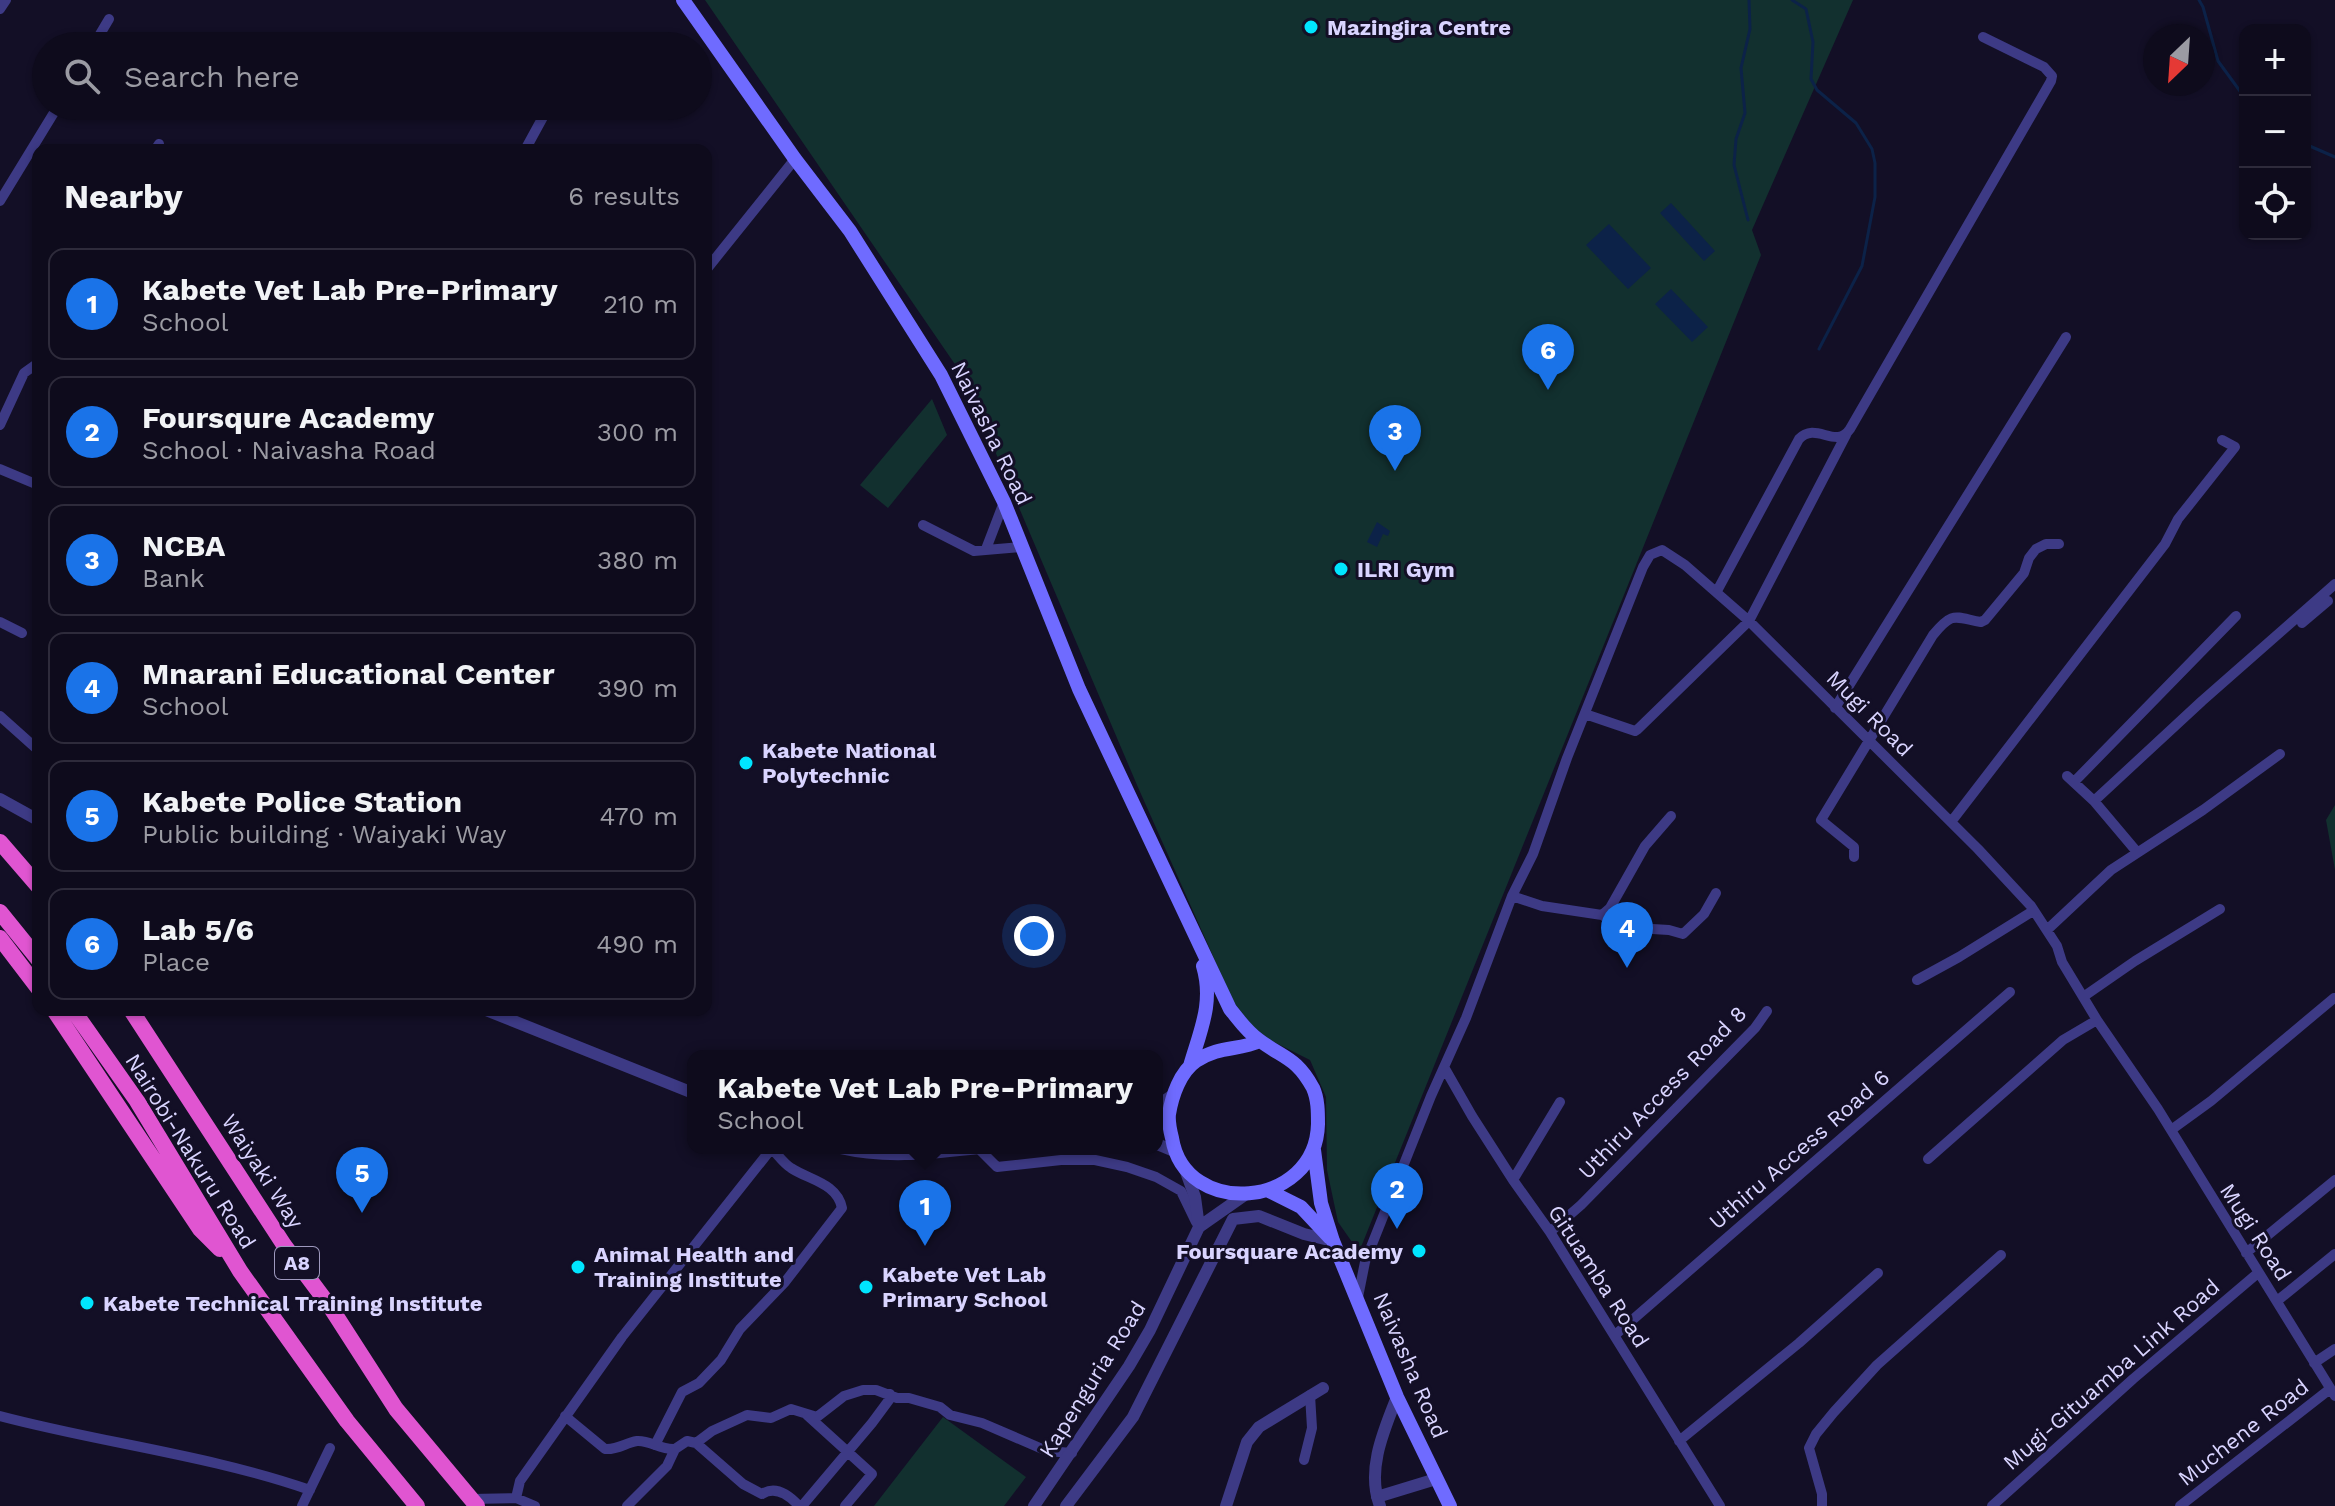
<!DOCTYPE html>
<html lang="en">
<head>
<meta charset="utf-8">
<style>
  body { margin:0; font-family:"Work Sans",sans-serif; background:#1c1929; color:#f1f3f6 }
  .controls { position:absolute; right:24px; top:24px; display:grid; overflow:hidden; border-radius:16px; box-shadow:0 2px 6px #0004 }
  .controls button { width:72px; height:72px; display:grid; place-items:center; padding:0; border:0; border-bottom:2px solid #2e2b3b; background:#0e0b1c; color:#f1f3f6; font:40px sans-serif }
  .compass { position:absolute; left:2143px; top:24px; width:72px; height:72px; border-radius:50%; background:#0e0b1c; box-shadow:0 2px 6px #0004; rotate:205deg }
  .you { position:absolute; left:1034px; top:936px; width:28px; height:28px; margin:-20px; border:6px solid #fff; border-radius:50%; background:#1a73e8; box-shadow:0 0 0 12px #1a73e833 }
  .badge { display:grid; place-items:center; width:52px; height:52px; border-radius:50%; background:#1a73e8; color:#fff; font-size:26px; font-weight:700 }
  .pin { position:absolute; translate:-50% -66px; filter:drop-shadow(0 2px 4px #0008) }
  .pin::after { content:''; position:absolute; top:42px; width:28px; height:24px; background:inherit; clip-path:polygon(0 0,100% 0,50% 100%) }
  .popup { position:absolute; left:687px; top:1050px; width:476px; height:104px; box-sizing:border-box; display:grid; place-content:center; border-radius:16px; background:#0e0b1c; filter:drop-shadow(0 2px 6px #0005); font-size:26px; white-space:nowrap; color:#9b9ba3 }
  .popup b { font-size:30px; color:#f1f3f6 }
  .popup::after { content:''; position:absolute; left:50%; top:100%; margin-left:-16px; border:16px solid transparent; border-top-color:#0e0b1c }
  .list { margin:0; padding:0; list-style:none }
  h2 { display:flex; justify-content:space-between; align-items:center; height:104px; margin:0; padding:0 32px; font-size:34px }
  h2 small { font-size:26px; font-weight:400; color:#9b9ba3 }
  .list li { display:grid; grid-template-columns:52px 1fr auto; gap:24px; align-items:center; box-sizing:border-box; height:112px; margin:0 16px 16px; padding:0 16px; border:2px solid #2e2b3b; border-radius:16px }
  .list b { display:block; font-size:30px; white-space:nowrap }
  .list p { margin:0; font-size:26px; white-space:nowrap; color:#9b9ba3 }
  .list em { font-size:26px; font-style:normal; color:#9b9ba3 }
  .icon { flex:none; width:44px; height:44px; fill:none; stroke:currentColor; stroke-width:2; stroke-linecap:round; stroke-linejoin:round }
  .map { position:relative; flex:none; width:2335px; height:1506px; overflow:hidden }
  .search { position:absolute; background:#0e0b1c; box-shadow:0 2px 6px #0004; left:32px; top:32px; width:680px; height:88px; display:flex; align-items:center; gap:20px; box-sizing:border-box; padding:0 28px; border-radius:44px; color:#9b9ba3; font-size:30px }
  .panel { position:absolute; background:#0e0b1c; box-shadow:0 2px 6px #0004; left:32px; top:144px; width:680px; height:872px; border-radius:16px }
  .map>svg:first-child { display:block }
  .green { fill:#12302f }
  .water { fill:#0c2248 }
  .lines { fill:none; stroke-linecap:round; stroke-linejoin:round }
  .stream { stroke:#0c2248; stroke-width:3 }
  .minor { stroke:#3d3a85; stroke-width:10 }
  .tertiary { stroke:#3d3a85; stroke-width:12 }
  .secondary { stroke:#6f6bff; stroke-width:14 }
  .trunk { stroke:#e055d1; stroke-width:16 }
  .poi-dot { fill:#00e5ff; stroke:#130f26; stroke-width:3 }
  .labels { text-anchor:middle; stroke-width:6; stroke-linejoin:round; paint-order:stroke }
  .shield { fill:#130f26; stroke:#9e99be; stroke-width:2 }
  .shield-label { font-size:20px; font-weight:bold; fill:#d9d4ff }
  .poi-label { font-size:22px; font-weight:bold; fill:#d9d4ff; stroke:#130f26; text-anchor:start }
  .street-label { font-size:22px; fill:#d9d4ff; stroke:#130f26 }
</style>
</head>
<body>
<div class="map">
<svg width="2335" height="1506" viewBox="0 0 2335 1506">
  <rect width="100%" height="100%" fill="#130f26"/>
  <path class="green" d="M 705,0 L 1853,0 L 1752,230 L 1761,255 L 1359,1252 L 1338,1222 L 1327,1170 L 1326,1097 L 1310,1060 L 1272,1041 L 1253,1027 L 1233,1001 L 1137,785 L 963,376 Z
    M 932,399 L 947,435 L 888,508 L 860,485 Z
    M 2335,805 L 2335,870 L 2326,820 Z
    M 943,1417 L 1026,1477 L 1004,1506 L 874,1506 Z"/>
  <path class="water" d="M 1671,203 L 1715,251 L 1704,261 L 1660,213 Z
    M 1609,224 L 1651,268 L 1628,289 L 1586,245 Z
    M 1671,289 L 1708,327 L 1692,342 L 1655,304 Z
    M 1377,522 L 1390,531 L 1388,536 L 1383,534 L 1377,547 L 1367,542 Z"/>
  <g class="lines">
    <path class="stream" d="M 1792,0 L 1806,9 L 1813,42 L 1811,79 L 1817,90 L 1856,123 L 1872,149 L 1875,163 L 1875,197 L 1862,266 L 1819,349
      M 2199,0 L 2203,7 L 2218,61 L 2245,98
      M 2305,144 L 2335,157
      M 1748,220 L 1734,165 L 1736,139 L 1745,113 L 1741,68 L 1750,29 L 1749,0"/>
    <path class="minor" d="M 0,9 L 6,0
      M 93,46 L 109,19
      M 574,46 L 576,41
      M 155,150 L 159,144
      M 525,150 L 549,106
      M 0,201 L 58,106
      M 706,270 L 795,159
      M 0,425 L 24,373 L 38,363
      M 0,469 L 38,485
      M 923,525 L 974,551 L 1022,547
      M 986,549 L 1004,502
      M 1717,591 L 1799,439 C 1816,421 1836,450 1850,429 L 2051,81 L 2052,76 L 2044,67 L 1983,37
      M 0,622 L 22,633
      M 2302,623 L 2328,601
      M 1835,708 L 2066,337
      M 1585,714 L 1635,731 L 1638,729 L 1749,621 L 1846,435
      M 0,716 L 38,750
      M 2067,776 L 2094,801 L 2137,852
      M 2074,782 L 2236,616
      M 2094,801 L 2202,701 L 2335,584
      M 1951,822 L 2165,544 L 2178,519 L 2235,447 L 2222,440
      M 1854,857 L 1854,847 L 1821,820 L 1933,635 C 1953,611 1954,617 1981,622 L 1985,620 L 2024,573 L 2029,558 L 2036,549 L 2046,544 L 2059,544
      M 1512,896 L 1542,906 L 1602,915 L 1619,927 L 1669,930 L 1683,934 L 1704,914 L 1716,893
      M 1602,915 L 1610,908 L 1645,846 L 1671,816
      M 2048,929 L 2111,870 L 2203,810 L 2280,754
      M 1917,980 L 1959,957 L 2033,911
      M 2083,997 L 2135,961 L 2220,909
      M 1444,1067 L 1472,1116 L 1513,1180 L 1550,1232 L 1720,1506
      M 2171,1130 L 2211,1101 L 2334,998
      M 978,1148 L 997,1167 L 1061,1160 L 1095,1160 L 1127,1167 L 1156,1177 L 1181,1191 L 1196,1222
      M 1928,1159 L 2063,1040 L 2097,1020
      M 1513,1180 L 1560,1102
      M 1550,1232 L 1581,1205 L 1755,1028 L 1767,1011
      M 2246,1253 L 2335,1180
      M 1358,1297 L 1365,1262 L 1431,1096 L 1466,1018 L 1512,896 L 1533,854 L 1567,758 L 1643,567 L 1650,555 L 1662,550 L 1685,565 L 1749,621 L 1978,849 L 2031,906 L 2057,946 L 2062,962 L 2097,1020 L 2158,1109 L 2335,1396
      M 2277,1301 L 2335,1254
      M 1615,1335 L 2010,992
      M 2314,1363 L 2335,1349
      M 807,1415 L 872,1474 L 845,1506
      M 0,1416 C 102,1443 209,1455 310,1490
      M 565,1416 L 605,1449 C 618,1450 625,1443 637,1441 C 650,1440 660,1450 675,1449
      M 1679,1441 L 1799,1343 L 1878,1273
      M 696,1443 L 743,1484 L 762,1494 C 776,1485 789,1495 799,1506
      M 655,1445 L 682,1392 L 699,1383 L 721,1360 L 740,1329 L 785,1282 L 842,1208 C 837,1183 809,1180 791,1168 C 784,1164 778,1155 772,1149
      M 1304,1460 L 1312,1428 L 1310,1395
      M 516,1498 L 535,1506
      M 471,1499 L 516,1498 L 520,1481 L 622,1337 L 772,1148
      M 302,1506 L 330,1448
      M 627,1506 L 667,1466 L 675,1449 L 687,1441 L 696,1443 L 712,1431 L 747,1415 L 771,1418 L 791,1409 L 817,1417 L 844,1396 L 863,1390 L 876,1390 L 897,1398 L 909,1398 L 940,1407 L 950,1415 L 982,1423 L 1047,1451 L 1072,1453
      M 802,1506 L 872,1423 L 889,1400 L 890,1394
      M 1822,1506 L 1822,1494 L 1809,1448 L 1816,1434 L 1834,1412 L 1877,1365 L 2001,1255
      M 1992,1506 L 2133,1379 L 2258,1273
      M 2180,1506 L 2330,1389"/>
    <path class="tertiary" d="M 0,799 L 38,820
      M 486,1010 L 693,1093
      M 1157,1106 L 1173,1095
      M 1157,1144 L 1174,1151
      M 840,1148 C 887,1159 932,1153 979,1148
      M 1186,1172 L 1195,1197 L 1199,1227
      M 1377,1497 L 1436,1479
      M 1034,1506 L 1129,1366 L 1150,1330 L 1199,1227 L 1246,1194
      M 1066,1506 L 1133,1417 L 1233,1219 L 1259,1216 L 1304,1234 L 1333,1241
      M 1226,1506 L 1247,1442 L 1259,1427 L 1323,1388
      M 1380,1506 C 1366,1470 1384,1430 1397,1397"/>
    <path class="secondary" d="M 683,0 L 795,159 L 850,231 L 941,375 L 1004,502 L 1079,689 L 1230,1009 C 1239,1020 1247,1032 1259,1040 C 1284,1059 1296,1057 1313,1088 C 1318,1099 1318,1112 1318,1124 C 1316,1209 1185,1219 1172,1138 C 1170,1130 1168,1122 1169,1114 C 1172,1096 1180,1072 1196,1061 C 1220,1045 1238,1051 1260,1041
      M 1190,1066 C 1200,1031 1214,1003 1203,966
      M 1314,1150 L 1321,1203 L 1333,1241 L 1397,1397 L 1450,1506
      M 1269,1191 L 1301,1207 L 1330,1238"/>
    <path class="trunk" d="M 0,842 L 38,886
      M 0,912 L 38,959
      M 0,938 L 38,988
      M 54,1010 L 200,1229 L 220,1249
      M 73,1010 L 137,1101 L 240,1271 L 347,1421 L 417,1506
      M 131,1010 L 284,1245 L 331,1308 L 396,1409 L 477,1506"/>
  </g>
  <g class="poi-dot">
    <circle cx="1311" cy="27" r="8"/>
    <circle cx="1341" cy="569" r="8"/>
    <circle cx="746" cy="763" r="8"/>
    <circle cx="1419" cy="1251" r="8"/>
    <circle cx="578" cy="1267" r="8"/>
    <circle cx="866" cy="1287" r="8"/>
    <circle cx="87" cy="1303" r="8"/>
  </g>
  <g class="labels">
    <rect class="shield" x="275" y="1247" width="44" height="32" rx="6"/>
    <g class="shield-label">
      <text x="297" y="1270">A8</text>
    </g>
    <g class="poi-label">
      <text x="1327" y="35">Mazingira Centre</text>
      <text x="1357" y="577">ILRI Gym</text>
      <text x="762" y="758">Kabete National<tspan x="762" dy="25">Polytechnic</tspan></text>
      <text x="1403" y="1259" text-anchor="end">Foursquare Academy</text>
      <text x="594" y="1262">Animal Health and<tspan x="594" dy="25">Training Institute</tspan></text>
      <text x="882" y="1282">Kabete Vet Lab<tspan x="882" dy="25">Primary School</tspan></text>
      <text x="103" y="1311">Kabete Technical Training Institute</text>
    </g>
    <g class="street-label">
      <text transform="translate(992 433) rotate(64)" y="8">Naivasha Road</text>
      <text transform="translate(1870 713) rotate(45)" y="8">Mugi Road</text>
      <text transform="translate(1662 1092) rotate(-46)" y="8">Uthiru Access Road 8</text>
      <text transform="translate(1799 1149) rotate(-41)" y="8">Uthiru Access Road 6</text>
      <text transform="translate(191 1151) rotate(58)" y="8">Nairobi-Nakuru Road</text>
      <text transform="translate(263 1171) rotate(57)" y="8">Waiyaki Way</text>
      <text transform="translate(2256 1232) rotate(57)" y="8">Mugi Road</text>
      <text transform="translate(1599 1276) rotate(57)" y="8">Gituamba Road</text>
      <text transform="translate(1411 1365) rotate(67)" y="8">Naivasha Road</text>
      <text transform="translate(2111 1374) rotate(-41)" y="8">Mugi-Gituamba Link Road</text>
      <text transform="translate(1092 1379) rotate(-58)" y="8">Kapenguria Road</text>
      <text transform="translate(2243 1432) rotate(-38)" y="8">Muchene Road</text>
    </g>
  </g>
</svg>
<div class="controls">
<button>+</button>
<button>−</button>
<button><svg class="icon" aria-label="locate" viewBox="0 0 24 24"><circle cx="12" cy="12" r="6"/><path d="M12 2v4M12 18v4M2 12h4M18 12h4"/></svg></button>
</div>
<svg class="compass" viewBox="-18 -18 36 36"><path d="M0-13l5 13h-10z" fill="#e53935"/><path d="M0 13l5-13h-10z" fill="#9b9ba3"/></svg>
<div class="you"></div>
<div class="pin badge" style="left:925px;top:1246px">1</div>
<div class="popup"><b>Kabete Vet Lab Pre-Primary</b>School</div>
<div class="pin badge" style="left:1397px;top:1229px">2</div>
<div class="pin badge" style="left:1395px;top:471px">3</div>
<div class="pin badge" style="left:1627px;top:968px">4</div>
<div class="pin badge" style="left:362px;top:1213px">5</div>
<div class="pin badge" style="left:1548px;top:390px">6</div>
<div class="search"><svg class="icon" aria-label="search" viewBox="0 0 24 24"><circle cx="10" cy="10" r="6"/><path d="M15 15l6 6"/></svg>Search here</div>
<section class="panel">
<h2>Nearby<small>6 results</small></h2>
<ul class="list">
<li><span class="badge">1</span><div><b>Kabete Vet Lab Pre-Primary</b><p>School</p></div><em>210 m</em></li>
<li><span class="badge">2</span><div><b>Foursqure Academy</b><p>School · Naivasha Road</p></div><em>300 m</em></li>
<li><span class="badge">3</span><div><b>NCBA</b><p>Bank</p></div><em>380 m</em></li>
<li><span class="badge">4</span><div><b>Mnarani Educational Center</b><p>School</p></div><em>390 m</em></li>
<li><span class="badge">5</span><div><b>Kabete Police Station</b><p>Public building · Waiyaki Way</p></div><em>470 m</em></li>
<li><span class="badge">6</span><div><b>Lab 5/6</b><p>Place</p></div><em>490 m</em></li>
</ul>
</section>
</div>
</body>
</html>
